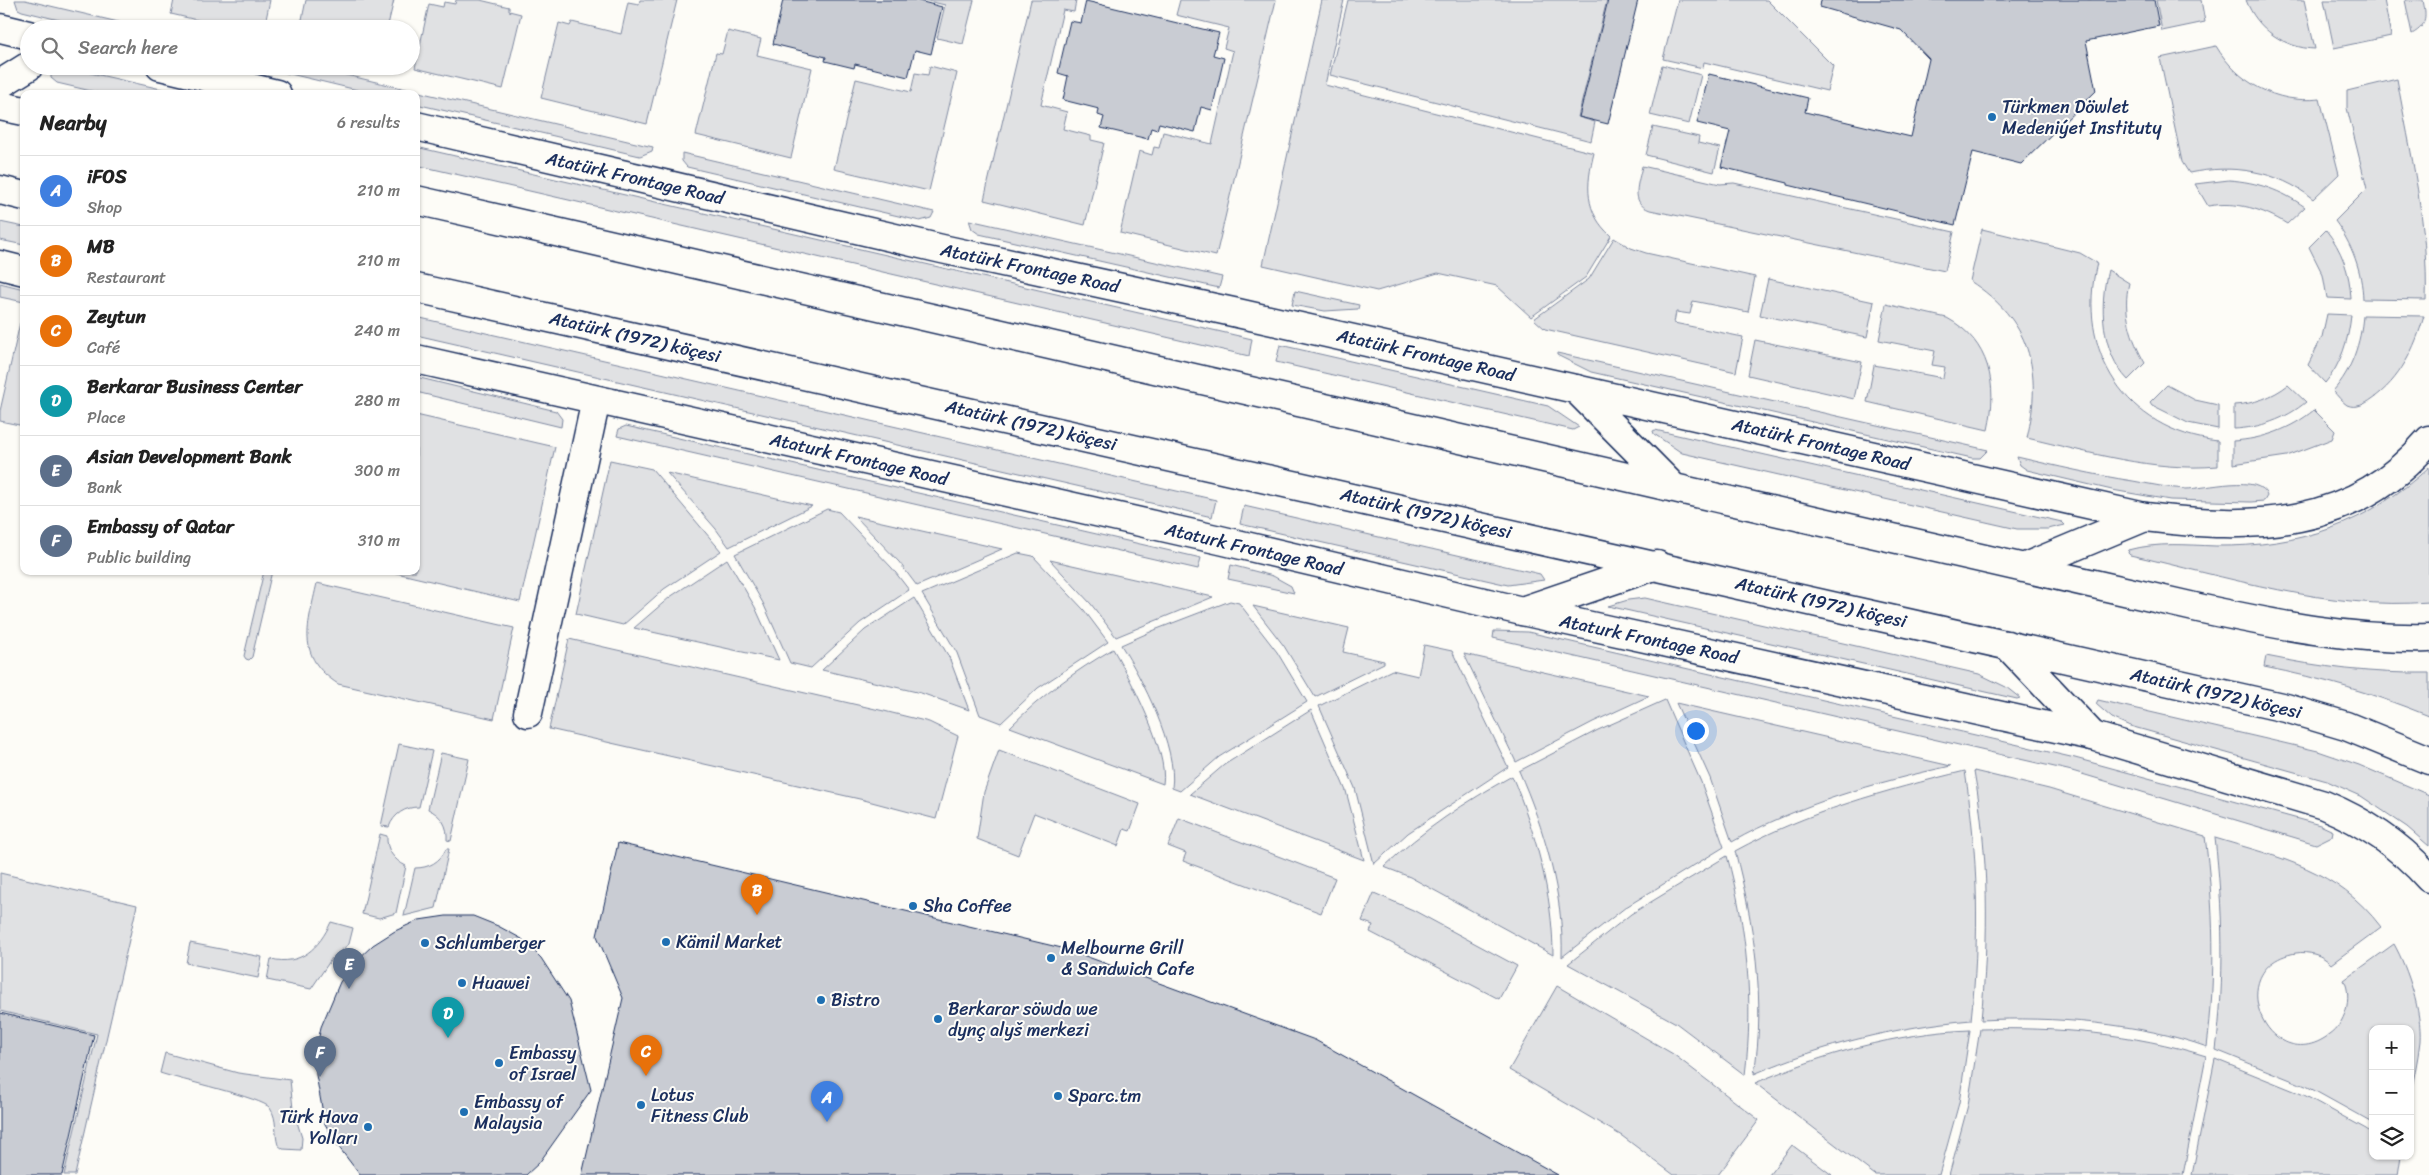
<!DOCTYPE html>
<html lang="en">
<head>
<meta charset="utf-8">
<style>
  body { margin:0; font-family:Sriracha,sans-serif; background:#f6f6f6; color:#222 }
  .controls { position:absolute; right:15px; bottom:15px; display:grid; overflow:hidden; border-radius:10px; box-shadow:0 1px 4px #0004 }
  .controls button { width:45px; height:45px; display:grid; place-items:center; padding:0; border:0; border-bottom:1px solid #e0e0e0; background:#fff; color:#222; font:25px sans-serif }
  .you { position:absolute; left:1695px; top:730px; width:18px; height:18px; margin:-12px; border:4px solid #fff; border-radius:50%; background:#1a73e8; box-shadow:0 0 0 8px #1a73e833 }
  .badge { display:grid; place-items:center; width:32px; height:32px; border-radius:50%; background:#1f6fb2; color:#fff; font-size:16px; font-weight:700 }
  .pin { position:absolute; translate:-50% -41px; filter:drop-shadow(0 1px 2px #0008) }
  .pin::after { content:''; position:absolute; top:26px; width:18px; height:15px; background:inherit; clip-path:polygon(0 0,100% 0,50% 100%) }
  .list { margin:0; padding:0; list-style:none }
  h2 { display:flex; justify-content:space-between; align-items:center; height:65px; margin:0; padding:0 20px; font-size:21px }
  h2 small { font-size:16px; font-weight:400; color:#767676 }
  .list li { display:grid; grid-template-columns:32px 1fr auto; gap:15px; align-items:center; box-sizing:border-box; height:70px; padding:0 20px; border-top:1px solid #e0e0e0 }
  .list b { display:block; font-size:19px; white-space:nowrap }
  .list p { margin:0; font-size:16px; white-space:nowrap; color:#767676 }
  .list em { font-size:16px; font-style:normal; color:#767676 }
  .icon { flex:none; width:28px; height:28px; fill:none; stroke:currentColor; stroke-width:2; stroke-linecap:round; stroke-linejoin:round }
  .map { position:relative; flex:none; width:2429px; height:1175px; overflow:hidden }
  .search { position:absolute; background:#fff; box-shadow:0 1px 4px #0004; left:20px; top:20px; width:400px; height:55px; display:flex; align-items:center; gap:12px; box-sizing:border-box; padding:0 18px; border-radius:28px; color:#767676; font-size:19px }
  .panel { position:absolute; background:#fff; box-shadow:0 1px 4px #0004; left:20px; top:90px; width:400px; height:485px; border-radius:10px }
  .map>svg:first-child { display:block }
  .green { fill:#e0e1e3; stroke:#7e88a0 }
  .building { fill:#c9ccd3; stroke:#1b2f5e }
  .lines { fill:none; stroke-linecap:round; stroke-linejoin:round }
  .minor-casing { stroke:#1b2f5e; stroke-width:31 }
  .secondary-casing { stroke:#1b2f5e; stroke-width:31 }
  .minor { stroke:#fdfcf7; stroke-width:28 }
  .secondary { stroke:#fdfcf7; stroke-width:28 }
  .poi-dot { fill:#1f6fb2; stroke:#fdfcf7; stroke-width:2 }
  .labels { text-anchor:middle; stroke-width:4; stroke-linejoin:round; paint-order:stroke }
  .poi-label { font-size:18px; fill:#1b2f5e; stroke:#fdfcf7; text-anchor:start }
  .street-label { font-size:18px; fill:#1b2f5e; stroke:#fdfcf7 }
</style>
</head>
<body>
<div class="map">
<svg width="2429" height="1175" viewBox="0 0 2429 1175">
  <rect width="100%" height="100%" fill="#fdfcf7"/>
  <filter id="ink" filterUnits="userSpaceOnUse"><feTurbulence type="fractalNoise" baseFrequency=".02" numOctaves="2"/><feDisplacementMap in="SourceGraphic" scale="10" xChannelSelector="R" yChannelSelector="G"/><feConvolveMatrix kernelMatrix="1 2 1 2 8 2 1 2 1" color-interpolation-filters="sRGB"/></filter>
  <g filter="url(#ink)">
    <path class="green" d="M 15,0 L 25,0 L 148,29 L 96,29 L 22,11 L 18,9 Z
      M 174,0 L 270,0 L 264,29 L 236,29 L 171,14 Z
      M 306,0 L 394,0 L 387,29 L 300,29 Z
      M 456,0 L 480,0 L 509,7 L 509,11 L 521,14 L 503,89 L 415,68 L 429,4 L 443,7 L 444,2 L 455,4 Z
      M 640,0 L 677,0 L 647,124 L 541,98 L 559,23 L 570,26 L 572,22 L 621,34 L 628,2 L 639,4 Z
      M 924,0 L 974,0 L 963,44 L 937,38 L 945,5 Z
      M 1031,0 L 1076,0 L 1074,12 L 1063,10 L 1041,105 L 1067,112 L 1063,129 L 1091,136 L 1091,140 L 1104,143 L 1085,225 L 984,200 Z
      M 1180,0 L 1276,0 L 1216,256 L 1120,233 L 1139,151 L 1152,155 L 1154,147 L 1159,148 L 1163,132 L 1212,144 L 1233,51 L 1224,48 L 1229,28 L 1176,15 Z
      M 1322,0 L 1344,0 L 1325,85 L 1594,153 C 1586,185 1584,212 1611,236 L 1586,277 L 1531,317 L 1497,286 L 1438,273 L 1377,291 L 1263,265 Z
      M 1348,0 L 1607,0 L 1578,117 L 1595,122 L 1591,141 L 1330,75 Z
      M 1678,0 L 1767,0 L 1833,66 L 1827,91 L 1704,62 L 1703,68 L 1663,59 Z
      M 2156,0 L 2201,0 L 2205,22 L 2162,31 Z
      M 2246,0 L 2304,0 L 2315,49 C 2284,48 2257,29 2246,0 Z
      M 2324,0 L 2384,0 L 2391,36 L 2334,48 Z
      M 2405,0 L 2423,0 C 2426,16 2428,25 2412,34 Z
      M 728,31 L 761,39 L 757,55 L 812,68 L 791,158 L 696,135 L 716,53 L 722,54 Z
      M 2216,46 C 2238,83 2276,104 2320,99 L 2339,174 L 2313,199 C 2277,170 2233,164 2189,173 L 2182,162 L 2160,58 Z
      M 1662,65 L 1701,75 L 1689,124 L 1650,115 Z
      M 257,66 L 308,66 L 653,147 L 652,151 L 640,156 L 416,104 L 416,94 L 374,94 Z
      M 930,66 L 957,73 L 929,191 L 834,169 L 856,79 L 911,92 L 915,73 L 928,75 Z
      M 71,69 L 82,71 L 183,94 L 104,94 L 57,83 L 51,78 L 51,75 L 62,70 Z
      M 2397,79 C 2410,151 2429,227 2426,300 L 2363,299 C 2362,271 2352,244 2335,221 L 2367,189 L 2347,108 L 2347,91 Z
      M 1653,127 L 1699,137 L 1698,143 L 1720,148 L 1714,172 L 1646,155 Z
      M 416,147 L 1252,339 L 1249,356 L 416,165 Z
      M 682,153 L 934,212 L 931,218 L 920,221 L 687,167 L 682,161 Z
      M 1642,166 L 1720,184 L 1734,183 L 1954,232 L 1945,271 L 1650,210 C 1629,203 1639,182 1642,166 Z
      M 2229,180 C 2257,182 2281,190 2305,207 L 2287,224 C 2263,209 2237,201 2208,206 L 2195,184 Z
      M 969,220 L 1222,277 L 1219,288 L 979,234 L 972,229 Z
      M 0,222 L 24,227 L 24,245 L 0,240 Z
      M 1982,229 L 2080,253 L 2097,263 C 2075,351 2126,431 2218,441 L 2218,466 C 2154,472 2088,452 2027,438 C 2043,370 2030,320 1970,281 Z
      M 2326,230 C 2342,250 2350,273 2351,299 L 2327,298 L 2323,275 L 2309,247 Z
      M 1614,238 L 1631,248 L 1646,253 L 1755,277 L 1748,312 L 1693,301 L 1690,314 L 1676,312 L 1674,323 L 1743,337 L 1736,372 L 1545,329 L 1534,319 L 1589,279 Z
      M 2108,270 L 2129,283 C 2122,311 2131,339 2145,363 L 2128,380 C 2101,352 2099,305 2108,270 Z
      M 1768,279 L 1874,302 L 1867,337 L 1760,315 Z
      M 0,283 L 24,289 L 24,302 L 0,297 Z
      M 1295,291 L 1359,305 L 1358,309 L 1325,311 L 1292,305 Z
      M 1886,304 L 1947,318 C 1990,341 1998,385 1988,430 L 1867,402 L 1874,365 L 1943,378 L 1945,367 L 1932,365 L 1935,351 L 1879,340 Z
      M 2327,314 L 2351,315 C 2349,338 2341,365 2325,383 L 2308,365 L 2322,337 Z
      M 2363,315 L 2424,316 C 2415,348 2400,380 2372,399 C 2365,404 2356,409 2347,405 C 2342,402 2337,395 2333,391 C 2352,370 2361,342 2363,315 Z
      M 416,317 L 1216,500 L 1212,517 L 416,335 Z
      M 20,323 L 24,324 L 24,426 L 0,421 L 0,411 Z
      M 1755,340 L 1862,362 L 1854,399 L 1748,375 Z
      M 1280,345 L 1548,406 L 1579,427 L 1573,430 L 1276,362 Z
      M 1557,353 L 1988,450 L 1980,458 L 1972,458 L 1591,372 L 1557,355 Z
      M 416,377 L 556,411 L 562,419 L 561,427 L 416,392 Z
      M 2167,385 L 2195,400 L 2218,405 L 2218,429 L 2188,423 L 2152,405 L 2150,402 Z
      M 2288,385 L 2306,402 C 2286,419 2259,428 2234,429 L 2234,405 C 2253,404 2273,397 2288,385 Z
      M 2314,410 L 2335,431 L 2332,439 L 2287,456 L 2233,464 L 2233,441 C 2263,439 2291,429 2314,410 Z
      M 416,415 L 555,447 L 520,602 L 388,571 L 416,571 Z
      M 626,426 L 1201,558 L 1198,569 L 617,436 L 619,429 Z
      M 1655,430 L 2062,522 L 2065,525 L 2048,529 L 2017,529 L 1682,453 L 1654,434 L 1653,431 Z
      M 2017,457 C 2056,466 2094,475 2133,481 C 2150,484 2168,488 2186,489 C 2204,489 2261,473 2267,496 L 2264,501 L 2251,502 L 2170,500 L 2112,490 L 2027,470 L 2020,465 Z
      M 610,460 L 652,469 L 721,551 L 664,589 L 623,625 L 576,614 Z
      M 2429,467 L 2429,602 C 2331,611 2225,576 2130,555 L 2128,553 L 2129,550 C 2158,542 2186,545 2216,546 C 2300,547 2368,524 2429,467 Z
      M 667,473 L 812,506 L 729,547 L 716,529 Z
      M 1244,506 L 1540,574 L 1544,580 L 1508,585 L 1240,524 Z
      M 827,509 L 839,512 L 892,568 L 909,590 L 860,623 L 811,668 L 790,663 L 763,603 L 735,554 Z
      M 855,516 L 1002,549 L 917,586 L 899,562 Z
      M 1018,553 L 1033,556 L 1084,610 L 1108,642 L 1038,688 L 1001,723 L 980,715 L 957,653 L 922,594 Z
      M 727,559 L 755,607 L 779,660 L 634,628 L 670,597 Z
      M 1050,560 L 1213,597 L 1116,637 L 1091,604 Z
      M 1231,565 L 1273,576 L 1291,586 L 1294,593 L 1228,579 Z
      M 264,571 L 272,571 L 252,657 L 249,660 L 246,659 L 244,656 Z
      M 317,583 L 514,628 L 494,719 L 338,684 C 295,656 308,625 317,583 Z
      M 914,598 L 949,657 L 969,710 L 921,693 L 822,670 L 865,630 Z
      M 1645,598 L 1979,674 L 2006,687 L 2020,698 L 2017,699 L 1608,606 L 1628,600 Z
      M 1230,601 L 1239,603 L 1277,652 L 1307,702 L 1219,757 L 1180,791 L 1172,788 C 1178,747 1142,679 1121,645 L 1157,629 Z
      M 1253,606 L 1349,628 L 1343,652 L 1384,661 L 1384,663 L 1315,697 L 1284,646 Z
      M 1494,631 L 1528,632 L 2075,758 L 2320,825 L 2333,831 L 2332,836 L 2316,844 L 2072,771 L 1493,638 Z
      M 569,639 L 884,711 L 929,722 L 958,736 L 936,819 L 864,800 L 549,729 Z
      M 1424,645 L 1452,651 L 1508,767 L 1408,833 L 1374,864 L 1355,788 L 1319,706 L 1392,670 L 1418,676 Z
      M 1113,649 C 1130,678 1169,752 1163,784 L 1010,727 C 1041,696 1075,671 1113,649 Z
      M 1464,654 L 1649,696 L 1593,722 L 1516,762 Z
      M 2266,656 C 2320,667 2373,674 2429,673 L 2429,716 C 2375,694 2321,678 2264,667 Z
      M 1665,700 L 1701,782 L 1724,847 L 1626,907 L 1562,957 C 1564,895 1544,828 1519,771 L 1598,730 Z
      M 2098,700 L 2318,751 L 2359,765 L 2429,795 L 2429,846 L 2407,827 L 2361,796 L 2327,781 L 2130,726 L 2112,718 L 2096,704 Z
      M 1676,703 L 1951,766 C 1876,782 1799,804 1732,842 L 1710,778 Z
      M 1311,710 L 1346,791 L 1364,860 L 1190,794 L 1224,765 Z
      M 399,744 L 432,751 L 419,807 C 405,807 394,814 389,827 L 381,826 Z
      M 999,750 L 1140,804 L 1130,831 L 1124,829 L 1118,846 L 1034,813 L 1018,855 L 977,839 L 984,792 Z
      M 441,753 L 469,759 L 451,841 L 447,840 C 448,826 442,816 428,809 Z
      M 1965,771 C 1978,854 1980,937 1971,1020 C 1896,1027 1824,1044 1754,1074 C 1766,1000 1754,923 1735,851 C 1806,812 1886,790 1965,771 Z
      M 1974,771 L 2049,789 L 2205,836 C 2214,907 2216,976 2207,1047 C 2140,1023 2052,1016 1981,1020 C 1989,937 1989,854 1974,771 Z
      M 1512,776 C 1535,831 1553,894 1553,955 L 1410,877 L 1384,867 C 1421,831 1467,801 1512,776 Z
      M 1179,818 L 1335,878 L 1321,913 L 1183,861 L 1186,853 L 1168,846 Z
      M 380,834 L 387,836 C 386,850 394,860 406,866 L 396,913 L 379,918 L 362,914 Z
      M 2215,838 C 2281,858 2337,869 2381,927 L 2331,964 C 2323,955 2308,951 2296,953 C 2219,966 2269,1080 2329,1035 C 2345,1024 2353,998 2344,980 L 2394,944 C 2408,969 2422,1012 2420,1041 C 2418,1061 2413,1080 2410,1099 L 2410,1029 L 2373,1029 L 2373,1123 L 2308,1087 L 2216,1050 C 2225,979 2223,910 2215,838 Z
      M 446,849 L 449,849 L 436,908 L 404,916 L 415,868 C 429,868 440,862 446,849 Z
      M 1727,856 C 1747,927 1754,1002 1745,1075 L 1676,1023 L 1568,964 L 1631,914 Z
      M 0,873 L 137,905 L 75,1175 L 64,1175 L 97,1034 L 0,1011 Z
      M 1374,893 L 1413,910 L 1517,966 L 1499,999 L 1370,932 L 1373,925 L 1362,921 Z
      M 331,922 L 353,928 L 349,944 L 332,958 L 311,989 L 267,980 L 271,959 C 301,966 319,948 331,922 Z
      M 190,943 L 262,957 L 258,978 L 186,963 Z
      M 1557,986 L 1673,1054 L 1759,1120 L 1718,1175 L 1674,1175 L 1622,1136 L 1509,1070 Z
      M 1980,1029 C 2056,1027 2133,1033 2206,1056 L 2183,1175 L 1949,1175 L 1968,1105 Z
      M 1970,1030 L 1959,1103 L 1939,1175 L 1875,1175 L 1755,1083 C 1823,1054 1896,1033 1970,1030 Z
      M 165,1053 L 238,1073 L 290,1080 L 293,1109 L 302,1138 L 301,1150 L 283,1149 L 278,1145 C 274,1133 278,1120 270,1108 C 263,1098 177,1079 160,1073 Z
      M 2215,1059 L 2304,1095 L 2366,1129 L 2373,1134 L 2373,1156 L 2401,1156 L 2398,1175 L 2192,1175 Z
      M 1792,1145 L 1832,1175 L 1769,1175 Z"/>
    <path class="building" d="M 783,0 L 915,0 L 942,7 L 931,54 L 915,50 L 908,77 L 855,64 L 854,68 L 825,61 L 826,57 L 773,44 Z
      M 1608,0 L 1638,0 L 1608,124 L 1579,117 Z
      M 1821,0 L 2154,0 L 2159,26 L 2086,41 L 2096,91 L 2021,164 L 1973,152 L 1955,225 L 1788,185 L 1788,183 L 1721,167 L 1730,131 L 1697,123 L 1709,74 L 1808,98 L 1805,112 L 1911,137 L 1929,59 L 1901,30 L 1820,7 Z
      M 1086,1 L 1219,33 L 1213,55 L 1224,58 L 1212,110 L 1201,107 L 1195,132 L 1159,123 L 1157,130 L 1151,128 L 1148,139 L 1101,128 L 1104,117 L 1098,115 L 1099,109 L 1063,100 L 1068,76 L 1058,73 L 1070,21 L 1081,23 Z
      M 618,843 L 1066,949 L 1315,1040 L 1558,1175 L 582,1175 L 623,998 L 597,936 Z
      M 446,916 L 473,916 L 498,926 L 522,939 L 541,958 L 569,1001 L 591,1090 L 539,1163 L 526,1175 L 360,1175 L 338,1146 L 325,1124 L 316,1075 L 316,1051 L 321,1027 L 340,982 L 355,962 L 373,945 L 395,931 L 419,920 Z
      M 0,1013 L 94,1035 L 62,1175 L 0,1175 Z"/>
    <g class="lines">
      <defs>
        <path id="minor" d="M 0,28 L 29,35
          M 160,66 L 277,94
          M 416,126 L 942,249 L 1233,312 L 2145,517 C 2253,530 2353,530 2429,440
          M 0,265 L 24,271
          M 416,359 L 1220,540 L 1522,611 L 2093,736 L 2324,805 C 2365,822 2399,844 2429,878
          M 528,713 L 596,400"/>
        <path id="secondary" d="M 0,84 L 29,66
          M 0,106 L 24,111
          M 0,190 L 24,196
          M 416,200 L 2203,609 C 2278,625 2352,640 2429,638
          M 416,288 L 2286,708 L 2346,726 L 2429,760
          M 1576,389 L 1674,488
          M 2023,568 L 2145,517
          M 1522,611 L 1657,565
          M 2007,645 L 2093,736"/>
      </defs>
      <use href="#minor" class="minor-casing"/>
      <use href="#secondary" class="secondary-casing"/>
      <use href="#minor" class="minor"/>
      <use href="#secondary" class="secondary"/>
    </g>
  </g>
  <g class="poi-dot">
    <circle cx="1992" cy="117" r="5"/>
    <circle cx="913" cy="906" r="5"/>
    <circle cx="666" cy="942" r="5"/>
    <circle cx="425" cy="943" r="5"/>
    <circle cx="1051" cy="958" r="5"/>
    <circle cx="462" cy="983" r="5"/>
    <circle cx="821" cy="1000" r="5"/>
    <circle cx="938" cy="1019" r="5"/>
    <circle cx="499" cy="1063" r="5"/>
    <circle cx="1058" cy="1096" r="5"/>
    <circle cx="641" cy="1105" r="5"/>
    <circle cx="464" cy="1112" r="5"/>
    <circle cx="368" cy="1127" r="5"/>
  </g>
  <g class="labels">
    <g class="poi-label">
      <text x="2002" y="113">Türkmen Döwlet<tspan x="2002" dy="21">Medeniýet Instituty</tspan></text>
      <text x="923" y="912">Sha Coffee</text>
      <text x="676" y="948">Kämil Market</text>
      <text x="435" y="949">Schlumberger</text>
      <text x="1061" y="954">Melbourne Grill<tspan x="1061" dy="21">&amp; Sandwich Cafe</tspan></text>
      <text x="472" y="989">Huawei</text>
      <text x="831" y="1006">Bistro</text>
      <text x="948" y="1015">Berkarar söwda we<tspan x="948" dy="21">dynç alyš merkezi</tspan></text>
      <text x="509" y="1059">Embassy<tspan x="509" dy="21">of Israel</tspan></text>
      <text x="651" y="1101">Lotus<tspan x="651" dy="21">Fitness Club</tspan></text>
      <text x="1068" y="1102">Sparc.tm</text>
      <text x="474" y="1108">Embassy of<tspan x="474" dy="21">Malaysia</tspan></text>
      <text x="358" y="1123" text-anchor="end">Türk Hava<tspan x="358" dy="21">Yolları</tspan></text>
    </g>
    <g class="street-label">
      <text transform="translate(635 178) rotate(13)" y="6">Atatürk Frontage Road</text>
      <text transform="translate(1030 268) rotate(12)" y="6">Atatürk Frontage Road</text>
      <text transform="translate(635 337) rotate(13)" y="6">Atatürk (1972) köçesi</text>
      <text transform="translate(1426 355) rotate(13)" y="6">Atatürk Frontage Road</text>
      <text transform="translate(1031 425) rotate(13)" y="6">Atatürk (1972) köçesi</text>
      <text transform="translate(1821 444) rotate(13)" y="6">Atatürk Frontage Road</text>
      <text transform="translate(859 459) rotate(13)" y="6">Ataturk Frontage Road</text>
      <text transform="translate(1426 513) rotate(13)" y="6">Atatürk (1972) köçesi</text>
      <text transform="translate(1254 549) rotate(13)" y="6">Ataturk Frontage Road</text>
      <text transform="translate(1821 602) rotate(13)" y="6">Atatürk (1972) köçesi</text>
      <text transform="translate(1649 639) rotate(12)" y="6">Ataturk Frontage Road</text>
      <text transform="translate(2216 693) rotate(13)" y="6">Atatürk (1972) köçesi</text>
    </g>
  </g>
</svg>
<div class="controls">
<button>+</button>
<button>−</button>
<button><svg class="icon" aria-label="layers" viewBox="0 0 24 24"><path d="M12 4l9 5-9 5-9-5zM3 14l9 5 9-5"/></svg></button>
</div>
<div class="you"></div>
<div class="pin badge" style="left:827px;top:1122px;background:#3f7fe0">A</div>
<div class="pin badge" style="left:757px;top:915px;background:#e8710a">B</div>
<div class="pin badge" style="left:646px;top:1076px;background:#e8710a">C</div>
<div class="pin badge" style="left:448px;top:1038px;background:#0f9aa8">D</div>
<div class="pin badge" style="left:349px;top:989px;background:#5c6f8a">E</div>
<div class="pin badge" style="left:320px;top:1077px;background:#5c6f8a">F</div>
<div class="search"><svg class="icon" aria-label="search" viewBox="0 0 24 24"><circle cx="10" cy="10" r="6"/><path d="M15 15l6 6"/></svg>Search here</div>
<section class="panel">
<h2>Nearby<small>6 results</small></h2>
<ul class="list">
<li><span class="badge" style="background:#3f7fe0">A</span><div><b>iFOS</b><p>Shop</p></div><em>210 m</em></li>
<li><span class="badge" style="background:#e8710a">B</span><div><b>MB</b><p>Restaurant</p></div><em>210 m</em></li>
<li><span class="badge" style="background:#e8710a">C</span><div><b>Zeytun</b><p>Café</p></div><em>240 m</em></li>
<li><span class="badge" style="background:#0f9aa8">D</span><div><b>Berkarar Business Center</b><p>Place</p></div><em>280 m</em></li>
<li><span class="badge" style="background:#5c6f8a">E</span><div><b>Asian Development Bank</b><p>Bank</p></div><em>300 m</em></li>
<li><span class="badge" style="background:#5c6f8a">F</span><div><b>Embassy of Qatar</b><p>Public building</p></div><em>310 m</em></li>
</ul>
</section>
</div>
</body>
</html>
